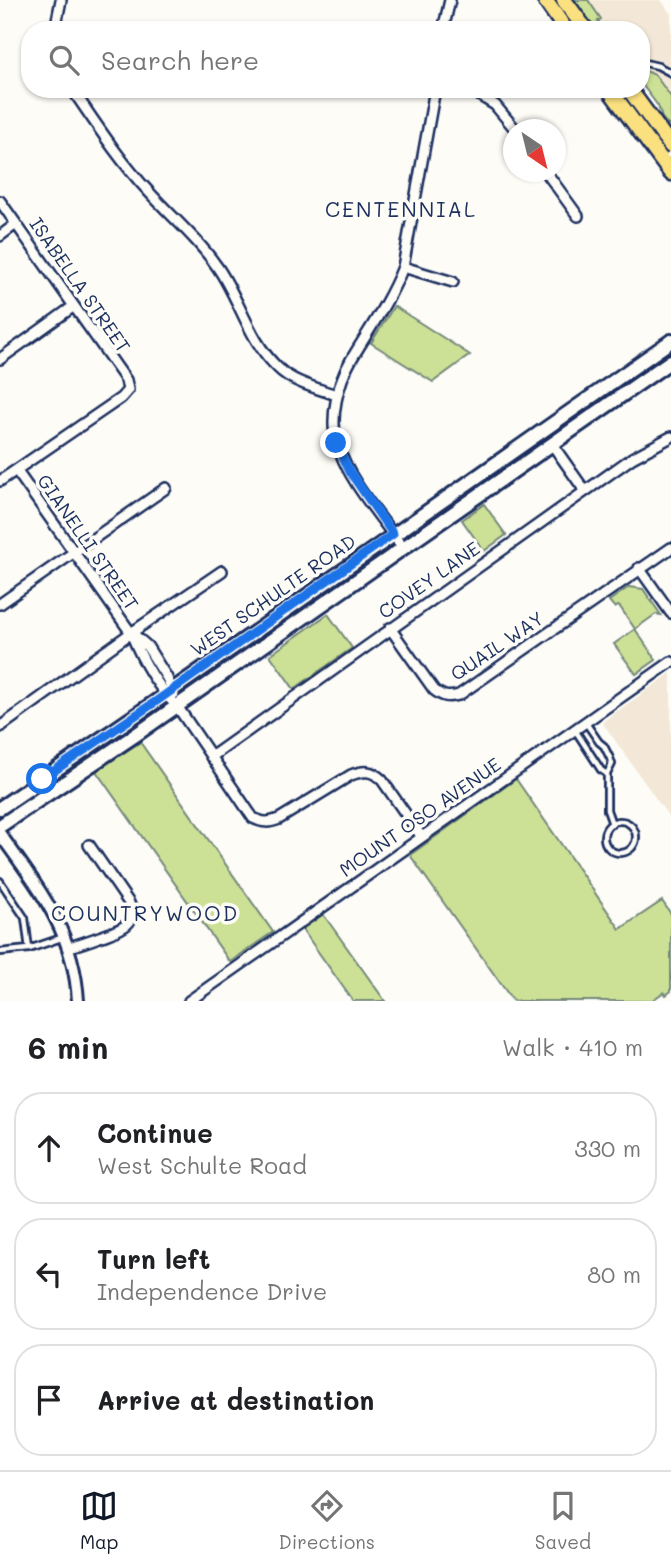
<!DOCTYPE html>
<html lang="en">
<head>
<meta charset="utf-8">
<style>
  body { margin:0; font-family:Mali,sans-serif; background:#f6f6f6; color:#202124 }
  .compass { position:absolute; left:503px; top:119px; width:63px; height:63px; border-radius:50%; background:#fff; box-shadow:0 2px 5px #0004; rotate:145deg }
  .stop { position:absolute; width:21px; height:21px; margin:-16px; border:5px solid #1a73e8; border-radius:50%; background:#fff }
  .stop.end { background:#1a73e8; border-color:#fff; box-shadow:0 2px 7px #0008 }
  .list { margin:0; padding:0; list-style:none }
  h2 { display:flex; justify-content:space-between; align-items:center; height:91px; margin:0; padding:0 28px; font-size:30px }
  h2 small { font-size:23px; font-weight:400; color:#757577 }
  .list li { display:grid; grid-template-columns:46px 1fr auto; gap:21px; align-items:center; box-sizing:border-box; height:112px; margin:0 14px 14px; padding:0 14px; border:2px solid #e0e0e0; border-radius:28px }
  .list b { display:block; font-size:26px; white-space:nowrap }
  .list p { margin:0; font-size:23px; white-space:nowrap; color:#757577 }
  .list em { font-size:23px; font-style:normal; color:#757577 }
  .icon { flex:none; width:38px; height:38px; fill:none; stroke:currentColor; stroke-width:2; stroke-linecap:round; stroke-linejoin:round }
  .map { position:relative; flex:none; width:671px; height:1001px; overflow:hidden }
  .search { position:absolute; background:#fff; box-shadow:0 2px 5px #0004; left:21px; right:21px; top:21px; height:77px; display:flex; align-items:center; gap:18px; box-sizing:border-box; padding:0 24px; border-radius:28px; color:#757577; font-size:26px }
  .sheet { height:469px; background:#fff }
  nav { display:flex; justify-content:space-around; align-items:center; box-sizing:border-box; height:98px; border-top:2px solid #e0e0e0; background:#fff; font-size:19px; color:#757577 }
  nav a { display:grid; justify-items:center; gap:4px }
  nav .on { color:#111827 }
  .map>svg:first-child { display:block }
  .built { fill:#f3e8d7 }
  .green { fill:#cce196; stroke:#74887a; stroke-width:2 }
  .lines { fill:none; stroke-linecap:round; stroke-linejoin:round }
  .service-casing { stroke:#1b2f5e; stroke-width:10 }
  .minor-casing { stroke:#1b2f5e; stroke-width:14 }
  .tertiary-casing { stroke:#1b2f5e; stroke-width:16 }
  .secondary-casing { stroke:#1b2f5e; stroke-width:18 }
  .primary-casing { stroke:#1b2f5e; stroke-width:19 }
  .service { stroke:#fdfcf7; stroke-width:4.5 }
  .minor { stroke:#fdfcf7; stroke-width:9 }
  .tertiary { stroke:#fdfcf7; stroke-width:10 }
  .secondary { stroke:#fdfcf7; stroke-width:12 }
  .primary { stroke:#fbe080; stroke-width:14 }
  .route { stroke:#1a73e8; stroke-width:9 }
  .labels { text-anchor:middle; stroke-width:7; stroke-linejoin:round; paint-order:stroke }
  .street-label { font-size:19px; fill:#1b2f5e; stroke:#fdfcf7 }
  .neighbourhood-label { font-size:21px; letter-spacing:2px; fill:#1b2f5e; stroke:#fdfcf7 }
</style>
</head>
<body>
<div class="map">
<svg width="671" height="1001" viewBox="0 0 671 1001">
  <rect width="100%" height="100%" fill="#fdfcf7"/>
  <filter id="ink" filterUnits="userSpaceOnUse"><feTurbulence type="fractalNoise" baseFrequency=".0143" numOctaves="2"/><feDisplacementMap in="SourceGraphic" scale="14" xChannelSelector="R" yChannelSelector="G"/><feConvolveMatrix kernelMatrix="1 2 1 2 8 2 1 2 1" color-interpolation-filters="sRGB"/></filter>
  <g filter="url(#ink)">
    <path class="built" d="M 588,0 L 661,0 L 671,14 L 671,97 L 655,75 L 641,69 L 641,30 L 605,30 L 598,21 L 600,18 Z
      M 671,673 L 671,820 L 602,722 Z"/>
    <path class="green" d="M 574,0 L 588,0 L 601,19 L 598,21 L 605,30 L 595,30 Z
      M 641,69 L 655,75 L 671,97 L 671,126 L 667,124 L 662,118 L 658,106 L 641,83 Z
      M 394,306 L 470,355 L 433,382 L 371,343 Z
      M 484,504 L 506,535 L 484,551 L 462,520 Z
      M 629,587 L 643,589 L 661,615 L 656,614 L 635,629 L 656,660 L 636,674 L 614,644 L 635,629 L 620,607 L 618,606 L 615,608 L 609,601 Z
      M 328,614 L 352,648 L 294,689 L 270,655 Z
      M 140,742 L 273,932 L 230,962 L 96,771 Z
      M 516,779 L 620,929 L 662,901 L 671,914 L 671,991 L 666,995 L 664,992 L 651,1001 L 513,1001 L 410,855 Z
      M 323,914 L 385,1001 L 353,1001 L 302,929 Z"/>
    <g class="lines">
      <defs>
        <path id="service" d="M 641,62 L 658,66 L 671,73
          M 662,160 L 671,154
          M 586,723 L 599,742 L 604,746 L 610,758 L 612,764 L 607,774 L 607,810 L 612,824
          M 575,730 L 601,770 L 607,774
          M604 837a16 16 0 1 1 32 0a16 16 0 1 1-32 0Z
          M 0,881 L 25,918 L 29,949
          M 0,952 L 29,949 L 64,937"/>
        <path id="minor" d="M 55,30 L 61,0
          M 443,30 L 450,0
          M 72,89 C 96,124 120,161 149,192 C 172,217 198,239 218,268 C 240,300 249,341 278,368 C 293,383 317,388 336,395
          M 469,89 L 495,105 L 516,130
          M 546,172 L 578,216
          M 0,201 L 126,380 L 128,390 L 121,398 L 0,481
          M 0,236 L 16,224
          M 403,267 L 453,282
          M 0,359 L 74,306
          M 552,444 L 585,491
          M 16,470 L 131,633 C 142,660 156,686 177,706 L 253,818 C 263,823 269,823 279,819 L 351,775 C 364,770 372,770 382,780 L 421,836
          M 403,548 C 381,517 347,479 337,443 C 329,418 338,383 351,360 C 370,328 389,302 403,267 L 435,89
          M 639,568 L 671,613
          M 0,604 L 166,488
          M 390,628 L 434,690 C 443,697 448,698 459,695 L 671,548
          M 133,634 L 147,646 L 167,678 L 174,694
          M 0,727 L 131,633 L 222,571
          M 211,757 L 632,458 L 671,437
          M 69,947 C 80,944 91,940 102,936 C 119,930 139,925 129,903 L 89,845
          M 189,1001 L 671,662"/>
        <path id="tertiary" d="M 0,834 C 39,889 74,931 78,1001"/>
        <path id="secondary" d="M 0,808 L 158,700 L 671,341
          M 0,826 L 137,734 L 671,361"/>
        <path id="primary" d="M 545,0 L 566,30
          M 564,0 L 586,30
          M 609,89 L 671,173
          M 629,89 L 671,146"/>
      </defs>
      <use href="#service" class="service-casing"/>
      <use href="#minor" class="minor-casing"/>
      <use href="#tertiary" class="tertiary-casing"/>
      <use href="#secondary" class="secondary-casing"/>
      <use href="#primary" class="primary-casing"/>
      <use href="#service" class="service"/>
      <use href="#minor" class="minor"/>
      <use href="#tertiary" class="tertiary"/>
      <use href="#secondary" class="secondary"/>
      <use href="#primary" class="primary"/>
    </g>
  </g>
  <g class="lines" filter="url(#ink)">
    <path class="route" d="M 42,779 L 158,700 L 393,534 L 350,472 L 336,443"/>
  </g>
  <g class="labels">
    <g class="street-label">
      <text transform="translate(80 285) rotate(55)" y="7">ISABELLA STREET</text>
      <text transform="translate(88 542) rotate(55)" y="7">GIANELLI STREET</text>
      <text transform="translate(429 580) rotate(-35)" y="7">COVEY LANE</text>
      <text transform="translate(273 595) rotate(-35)" y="7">WEST SCHULTE ROAD</text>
      <text transform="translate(497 646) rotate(-34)" y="7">QUAIL WAY</text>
      <text transform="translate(420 817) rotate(-35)" y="7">MOUNT OSO AVENUE</text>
    </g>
    <g class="neighbourhood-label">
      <text x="401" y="217">CENTENNIAL</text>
      <text x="145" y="921">COUNTRYWOOD</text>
    </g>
  </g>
</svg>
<svg class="compass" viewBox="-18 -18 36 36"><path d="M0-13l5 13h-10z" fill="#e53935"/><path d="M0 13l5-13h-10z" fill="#757577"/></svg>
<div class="stop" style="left:42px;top:779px"></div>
<div class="stop end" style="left:336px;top:443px"></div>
<div class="search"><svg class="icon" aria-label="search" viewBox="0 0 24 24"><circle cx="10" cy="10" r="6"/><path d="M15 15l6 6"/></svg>Search here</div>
</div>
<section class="sheet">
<h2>6 min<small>Walk · 410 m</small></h2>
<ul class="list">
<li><svg class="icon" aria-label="ahead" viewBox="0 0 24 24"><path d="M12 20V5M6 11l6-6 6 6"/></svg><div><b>Continue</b><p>West Schulte Road</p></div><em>330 m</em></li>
<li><svg class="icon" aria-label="left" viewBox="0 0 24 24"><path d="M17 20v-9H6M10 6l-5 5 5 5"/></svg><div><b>Turn left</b><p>Independence Drive</p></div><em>80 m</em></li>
<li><svg class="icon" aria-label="arrive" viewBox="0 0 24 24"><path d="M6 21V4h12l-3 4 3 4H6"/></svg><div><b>Arrive at destination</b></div></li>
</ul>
</section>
<nav>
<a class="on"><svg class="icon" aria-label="map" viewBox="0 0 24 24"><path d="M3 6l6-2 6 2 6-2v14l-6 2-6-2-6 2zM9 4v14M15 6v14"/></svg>Map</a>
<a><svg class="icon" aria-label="directions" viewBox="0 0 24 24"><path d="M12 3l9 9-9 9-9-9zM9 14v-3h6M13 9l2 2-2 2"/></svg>Directions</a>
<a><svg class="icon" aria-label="saved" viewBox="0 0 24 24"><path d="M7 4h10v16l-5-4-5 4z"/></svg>Saved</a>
</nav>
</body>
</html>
